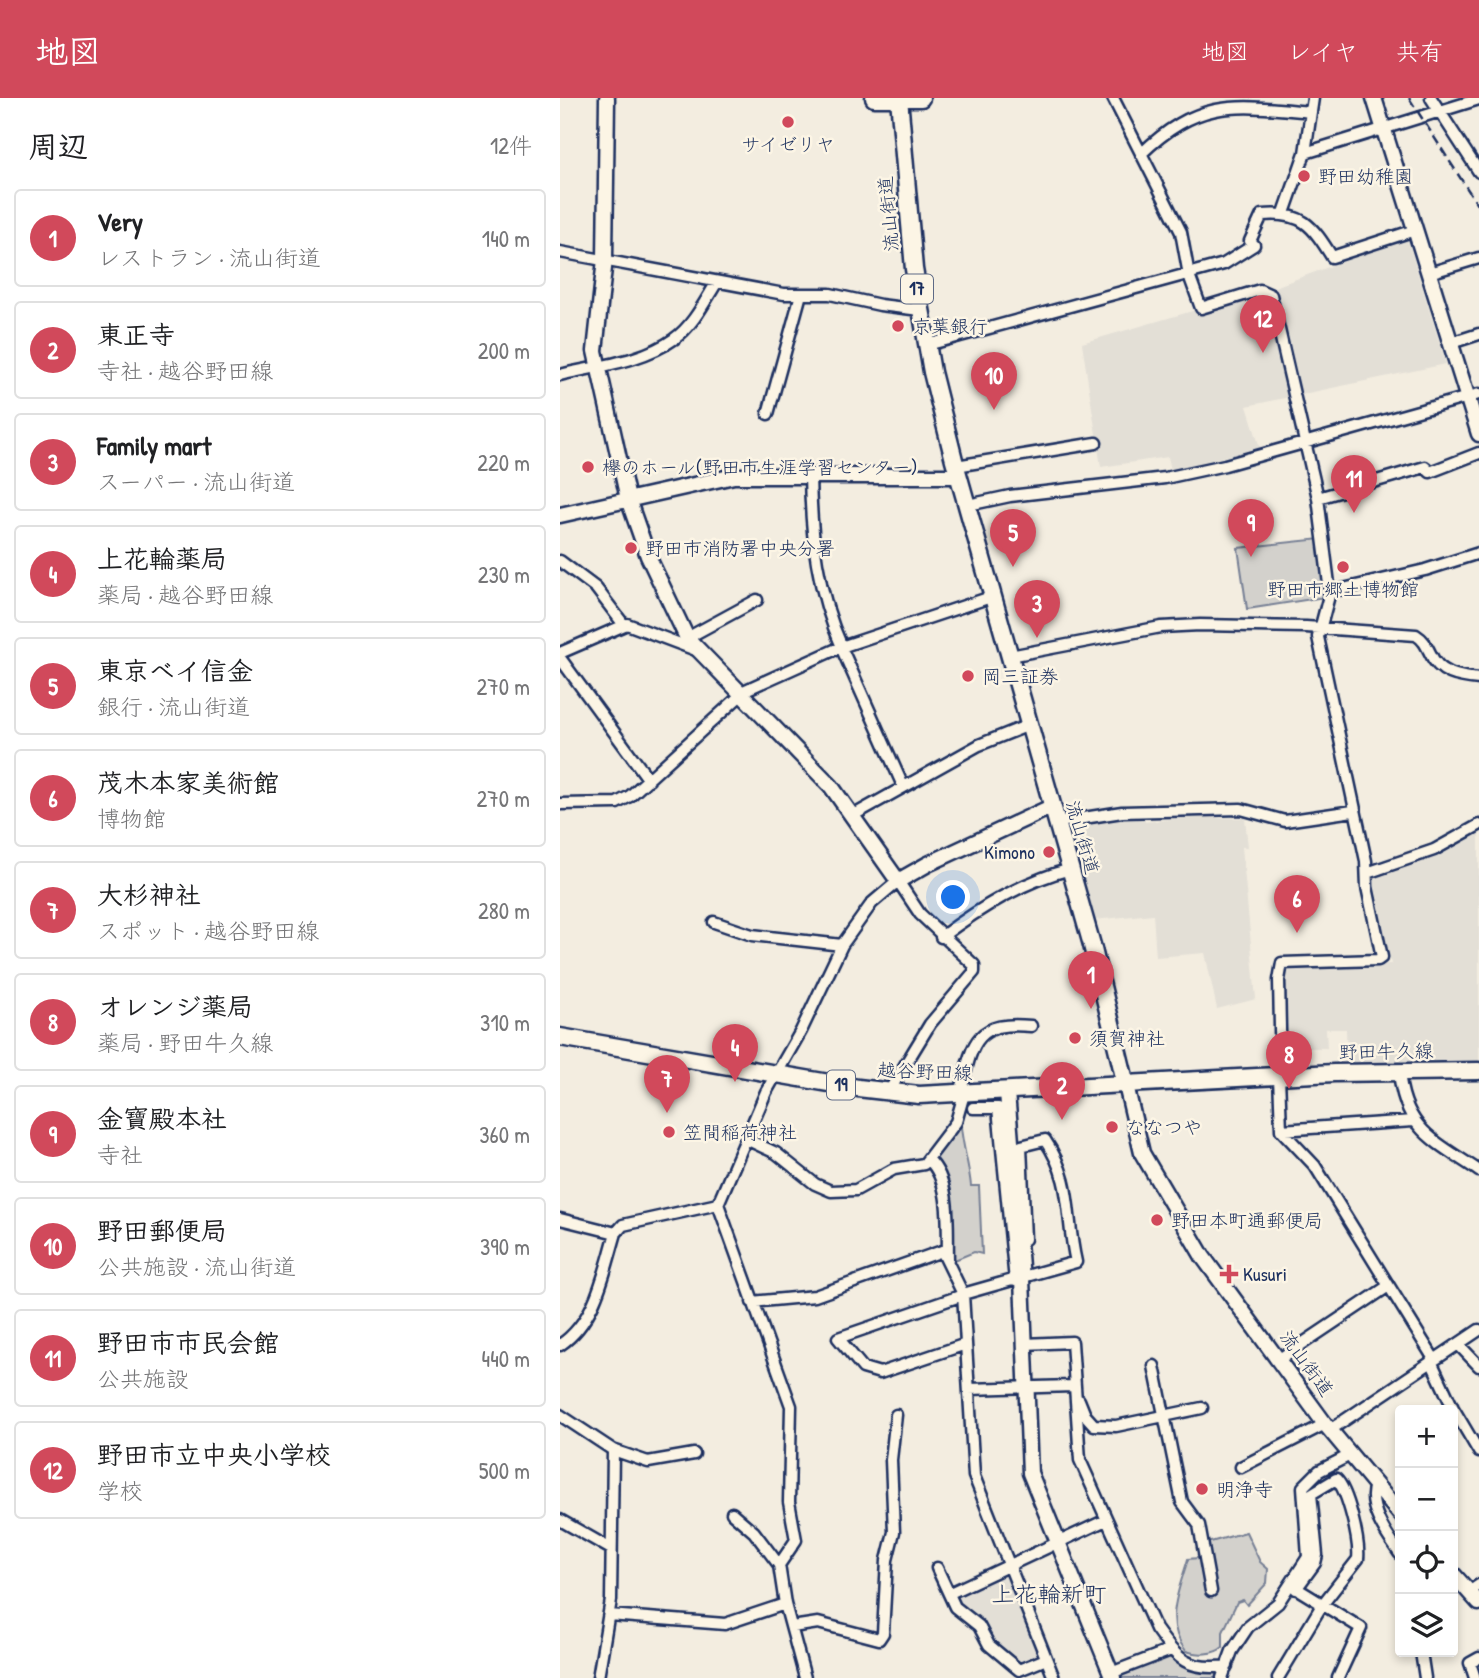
<!DOCTYPE html>
<html lang="ja">
<head>
<meta charset="utf-8">
<style>
  body { margin:0; font-family:"Patrick Hand","Klee One",sans-serif; background:#f2f2f2; color:#202124 }
  .controls { position:absolute; right:21px; bottom:21px; display:grid; overflow:hidden; border-radius:7px; box-shadow:0 4px 10px #0003 }
  .controls button { width:63px; height:63px; display:grid; place-items:center; padding:0; border:0; border-bottom:2px solid #e0e0e0; background:#fff; color:#202124; font:35px sans-serif }
  .you { position:absolute; left:394px; top:800px; width:24px; height:24px; margin:-18px; border:5px solid #fff; border-radius:50%; background:#1a73e8; box-shadow:0 0 0 10px #1a73e833 }
  .badge { display:grid; place-items:center; width:46px; height:46px; border-radius:50%; background:#d1495b; color:#fff; font-size:23px; font-weight:700 }
  .pin { position:absolute; translate:-50% -58px; filter:drop-shadow(0 2px 4px #0008) }
  .pin::after { content:''; position:absolute; top:37px; width:24px; height:21px; background:inherit; clip-path:polygon(0 0,100% 0,50% 100%) }
  .list { margin:0; padding:0; list-style:none }
  h2 { display:flex; justify-content:space-between; align-items:center; height:91px; margin:0; padding:0 28px; font-size:30px }
  h2 small { font-size:23px; font-weight:400; color:#757577 }
  .list li { display:grid; grid-template-columns:46px 1fr auto; gap:21px; align-items:center; box-sizing:border-box; height:98px; margin:0 14px 14px; padding:0 14px; border:2px solid #e0e0e0; border-radius:7px }
  .list b { display:block; font-size:26px; white-space:nowrap }
  .list p { margin:0; font-size:23px; white-space:nowrap; color:#757577 }
  .list em { font-size:23px; font-style:normal; color:#757577 }
  .icon { flex:none; width:38px; height:38px; fill:none; stroke:currentColor; stroke-width:2; stroke-linecap:round; stroke-linejoin:round }
  .map { position:relative; flex:none; width:919px; height:1580px; overflow:hidden }
  header { display:flex; align-items:center; gap:42px; box-sizing:border-box; height:98px; padding:0 35px; background:#d1495b; color:#fff }
  header strong { font-size:33px }
  nav { display:flex; gap:38px; margin-inline-start:auto; font-size:24px }
  main { display:flex }
  aside { flex:1; background:#fff }
  .map>svg:first-child { display:block }
  .built { fill:#e3dfd6 }
  .green { fill:#d3d1cc; stroke:#778095; stroke-width:2 }
  .lines { fill:none; stroke-linecap:round; stroke-linejoin:round }
  .street-casing { stroke:#1b2f5e; stroke-width:15 }
  .secondary-casing { stroke:#1b2f5e; stroke-width:19 }
  .primary-casing { stroke:#1b2f5e; stroke-width:21 }
  .street { stroke:#fcf5e5; stroke-width:10 }
  .secondary { stroke:#fcf5e5; stroke-width:14 }
  .primary { stroke:#fcf5e5; stroke-width:16 }
  .rail { stroke:#1b2f5e; stroke-width:2.5; stroke-dasharray:10 5; stroke-linecap:butt }
  .poi-dot { fill:#d1495b; stroke:#fcf5e5; stroke-width:2.5 }
  .labels { text-anchor:middle; stroke-width:5; stroke-linejoin:round; paint-order:stroke }
  .shield { fill:#fcf5e5; stroke:#5e6a86; stroke-width:2 }
  .shield-label { font-size:18px; font-weight:bold; fill:#1b2f5e }
  .poi-label { font-size:19px; fill:#1b2f5e; stroke:#fcf5e5; text-anchor:start }
  .street-label { font-size:19px; fill:#1b2f5e; stroke:#fcf5e5 }
  .quarter-label { font-size:23px; fill:#1b2f5e; stroke:#fcf5e5 }
</style>
</head>
<body>
<header>
<strong>地図</strong>
<nav><a>地図</a><a>レイヤ</a><a>共有</a></nav>
</header>
<main>
<aside>
<h2>周辺<small>12件</small></h2>
<ul class="list">
<li><span class="badge">1</span><div><b>Very</b><p>レストラン · 流山街道</p></div><em>140 m</em></li>
<li><span class="badge">2</span><div><b>東正寺</b><p>寺社 · 越谷野田線</p></div><em>200 m</em></li>
<li><span class="badge">3</span><div><b>Family mart</b><p>スーパー · 流山街道</p></div><em>220 m</em></li>
<li><span class="badge">4</span><div><b>上花輪薬局</b><p>薬局 · 越谷野田線</p></div><em>230 m</em></li>
<li><span class="badge">5</span><div><b>東京ベイ信金</b><p>銀行 · 流山街道</p></div><em>270 m</em></li>
<li><span class="badge">6</span><div><b>茂木本家美術館</b><p>博物館</p></div><em>270 m</em></li>
<li><span class="badge">7</span><div><b>大杉神社</b><p>スポット · 越谷野田線</p></div><em>280 m</em></li>
<li><span class="badge">8</span><div><b>オレンジ薬局</b><p>薬局 · 野田牛久線</p></div><em>310 m</em></li>
<li><span class="badge">9</span><div><b>金寶殿本社</b><p>寺社</p></div><em>360 m</em></li>
<li><span class="badge">10</span><div><b>野田郵便局</b><p>公共施設 · 流山街道</p></div><em>390 m</em></li>
<li><span class="badge">11</span><div><b>野田市市民会館</b><p>公共施設</p></div><em>440 m</em></li>
<li><span class="badge">12</span><div><b>野田市立中央小学校</b><p>学校</p></div><em>500 m</em></li>
</ul>
</aside>
<div class="map">
<svg width="919" height="1580" viewBox="0 0 919 1580">
  <rect width="100%" height="100%" fill="#f3ede0"/>
  <filter id="ink" filterUnits="userSpaceOnUse"><feTurbulence type="fractalNoise" baseFrequency=".0143" numOctaves="2"/><feDisplacementMap in="SourceGraphic" scale="14" xChannelSelector="R" yChannelSelector="G"/><feConvolveMatrix kernelMatrix="1 2 1 2 8 2 1 2 1" color-interpolation-filters="sRGB"/></filter>
  <g filter="url(#ink)">
    <path class="built" d="M 847,140 L 886,266 L 687,308 L 700,350 L 611,372 L 608,359 L 541,369 L 522,245 L 712,190 Z
      M 650,717 L 657,720 L 685,720 L 688,749 L 682,749 L 696,901 L 657,911 L 645,855 L 596,859 L 593,816 L 534,822 L 508,731 L 513,726 L 561,719 L 584,718 L 585,724 Z
      M 919,734 L 919,966 L 787,967 L 786,931 L 766,931 L 767,950 L 736,950 L 736,934 L 726,934 L 725,872 L 728,868 L 831,866 L 813,779 L 880,755 Z
      M 448,1474 L 480,1556 L 478,1560 L 458,1568 L 431,1545 L 397,1507 L 394,1498 Z"/>
    <path class="green" d="M 760,441 L 765,499 L 687,511 L 678,450 Z
      M 397,1029 L 401,1029 C 403,1050 409,1067 411,1088 L 419,1088 L 422,1156 L 414,1154 L 392,1163 L 375,1059 Z
      M 686,1434 L 700,1464 L 708,1471 L 707,1485 L 687,1507 L 683,1502 L 677,1504 L 663,1534 L 663,1549 C 654,1557 637,1557 626,1553 C 603,1524 619,1492 628,1461 L 649,1459 L 647,1445 Z
      M 607,1558 L 639,1574 L 659,1572 L 661,1575 L 658,1580 L 557,1580 L 559,1576 Z"/>
    <g class="lines">
      <defs>
        <path id="street" d="M 553,0 L 621,134 L 629,177 L 641,210 L 700,192 L 711,197 L 758,400 L 770,494 L 758,539 L 806,763 L 807,789 L 822,859 L 818,862 L 722,865 L 719,882 L 721,978
          M 871,0 L 919,74
          M 745,55 L 919,1
          M 581,56 C 639,0 675,7 751,14
          M 724,115 L 745,55 L 753,0
          M 0,154 L 224,196 L 270,196 L 320,207 L 360,212
          M 869,175 L 919,160
          M 891,245 L 919,236
          M 367,247 L 664,166 L 694,147 L 690,143 L 702,117 C 742,113 752,127 772,159 L 855,132
          M 0,277 C 37,268 82,264 114,241 C 133,228 145,203 157,184
          M 208,316 L 241,196
          M 396,368 L 536,345
          M 250,377 C 251,438 257,494 282,549
          M 758,400 L 865,369 L 870,374 L 919,355
          M 408,407 L 450,398 L 605,380 L 665,367 L 919,296
          M 0,463 L 36,490 L 64,527
          M 770,494 L 865,472 L 919,455
          M 127,540 L 197,502
          M 281,549 L 343,688
          M 0,555 L 67,526 L 136,552
          M 450,558 L 601,529 L 640,527 L 746,529 L 856,537 C 864,542 866,547 870,555 C 879,576 898,579 919,581
          M 0,560 L 89,682
          M 181,594 L 281,549 L 434,498
          M 0,706 L 57,705 L 70,698 L 183,595
          M 292,718 L 419,647 L 469,627
          M 498,724 L 562,714 L 681,711 L 725,723 L 793,713
          M 807,775 L 874,752 L 919,727
          M 154,824 L 192,837 L 282,847
          M 381,839 C 420,810 463,783 511,771
          M 839,973 C 844,1032 875,1043 919,1073
          M 719,978 L 721,1032 L 755,1068 L 874,1261
          M 400,997 C 412,947 413,922 471,928
          M 413,1010 L 438,1010 L 455,1183
          M 721,1032 L 853,1023
          M 186,1041 L 216,1055 L 255,1086 L 271,1093 L 296,1092 L 334,1071 L 364,1066 L 396,1024 L 404,996
          M 369,1062 C 392,1084 387,1131 388,1161
          M 0,1121 L 56,1135
          M 403,1196 L 516,1164 C 505,1117 514,1085 485,1042 L 461,1048 L 465,1141
          M 403,1197 L 278,1240 L 303,1270 L 320,1275 L 406,1246
          M 192,1204 L 255,1198 L 382,1153 L 403,1196 L 414,1378 L 494,1580
          M 464,1246 L 512,1244 L 520,1362 L 596,1531 C 618,1562 628,1573 667,1568
          M 898,1246 L 919,1268
          M 0,1247 C 36,1223 44,1175 56,1135 L 63,1127 L 158,1106
          M 718,1262 L 827,1189
          M 871,1263 L 893,1310 L 919,1354
          M 594,1268 L 622,1404 L 639,1427 L 651,1493
          M 409,1291 L 513,1288
          M 519,1302 L 525,1317 L 534,1327 L 556,1328 L 642,1310
          M 0,1317 L 53,1352 L 88,1364 L 134,1356
          M 770,1332 L 919,1232
          M 681,1369 L 765,1326
          M 815,1387 C 806,1409 828,1439 840,1456
          M 172,1415 L 194,1434 L 219,1467
          M 0,1422 L 51,1451
          M 377,1470 L 395,1509 L 419,1528 L 429,1547 L 459,1572 L 486,1561
          M 731,1487 L 801,1530 L 778,1580
          M 909,1494 L 919,1487
          M 390,1495 L 546,1422
          M 49,1517 L 165,1526 L 225,1506
          M 232,1529 L 258,1525 L 319,1541 L 323,1535 L 327,1462 L 334,1434 L 331,1362 L 336,1317
          M 861,1554 L 865,1580
          M 551,1575 L 611,1552
          M 38,1580 L 51,1502 L 53,1352
          M 245,1580 L 225,1506 L 219,1467 L 236,1442 L 229,1404 L 231,1308 L 158,1106 L 206,994 L 241,933 L 282,847 L 312,805 L 338,783 L 360,816 L 414,867 L 414,874 L 370,926 L 328,995
          M 662,1580 L 672,1553 L 688,1529 L 718,1505 L 748,1459 L 743,1389 L 759,1373 L 790,1357
          M 718,1580 L 762,1507 L 798,1461 C 800,1444 788,1392 776,1381 L 751,1396 L 757,1457 L 755,1465 L 736,1491
          M 915,1580 L 910,1565 L 919,1560"/>
        <path id="secondary" d="M 47,0 L 45,161 L 35,253 L 68,401 L 88,458 L 127,540 L 271,688 L 338,783 L 368,766 L 493,708
          M 814,0 L 919,336
          M 0,417 L 174,378 L 398,378
          M 566,987 L 582,1055 L 643,1159 L 765,1326 L 840,1416
          M 447,994 L 462,1181 L 470,1375 L 553,1580
          M 893,1476 L 919,1505"/>
        <path id="primary" d="M 314,0 L 361,0
          M 339,0 L 354,171 L 372,274 L 394,362 L 532,847 L 566,987
          M 0,939 L 298,990 L 359,997 L 774,975 L 919,973"/>
      </defs>
      <use href="#street" class="street-casing"/>
      <use href="#secondary" class="secondary-casing"/>
      <use href="#primary" class="primary-casing"/>
      <use href="#street" class="street"/>
      <use href="#secondary" class="secondary"/>
      <use href="#primary" class="primary"/>
      <path class="rail" d="M 849,0 L 919,109"/>
    </g>
  </g>
  <g class="poi-dot">
    <circle cx="228" cy="24" r="7"/>
    <circle cx="744" cy="78" r="7"/>
    <circle cx="338" cy="228" r="7"/>
    <circle cx="28" cy="369" r="7"/>
    <circle cx="71" cy="450" r="7"/>
    <circle cx="783" cy="469" r="7"/>
    <circle cx="408" cy="578" r="7"/>
    <circle cx="489" cy="754" r="7"/>
    <circle cx="515" cy="940" r="7"/>
    <circle cx="552" cy="1029" r="7"/>
    <circle cx="109" cy="1034" r="7"/>
    <circle cx="597" cy="1122" r="7"/>
    <path d="M665.5 1165.5h7v7h7v7h-7v7h-7v-7h-7v-7h7z"/>
    <circle cx="642" cy="1391" r="7"/>
  </g>
  <g class="labels">
    <g class="shield">
      <rect x="341" y="176.5" width="32" height="29" rx="5"/>
      <rect x="267" y="972.5" width="28" height="29" rx="5"/>
    </g>
    <g class="shield-label">
      <text x="357" y="197">17</text>
      <text x="281" y="993">19</text>
    </g>
    <g class="poi-label">
      <text x="228" y="53" text-anchor="middle">サイゼリヤ</text>
      <text x="758" y="85">野田幼稚園</text>
      <text x="352" y="235">京葉銀行</text>
      <text x="42" y="376">欅のホール(野田市生涯学習センター)</text>
      <text x="85" y="457">野田市消防署中央分署</text>
      <text x="783" y="498" text-anchor="middle">野田市郷土博物館</text>
      <text x="422" y="585">岡三証券</text>
      <text x="475" y="761" text-anchor="end">Kimono</text>
      <text x="529" y="947">須賀神社</text>
      <text x="566" y="1036">ななつや</text>
      <text x="123" y="1041">笠間稲荷神社</text>
      <text x="611" y="1129">野田本町通郵便局</text>
      <text x="683" y="1183">Kusuri</text>
      <text x="656" y="1398">明浄寺</text>
    </g>
    <g class="street-label">
      <text transform="translate(328 116) rotate(-95)" y="7">流山街道</text>
      <text transform="translate(523 739) rotate(74)" y="7">流山街道</text>
      <text transform="translate(826 953) rotate(-1)" y="7">野田牛久線</text>
      <text transform="translate(365 973) rotate(2)" y="7">越谷野田線</text>
      <text transform="translate(747 1265) rotate(54)" y="7">流山街道</text>
    </g>
    <g class="quarter-label">
      <text x="489" y="1504">上花輪新町</text>
    </g>
  </g>
</svg>
<div class="controls">
<button>+</button>
<button>−</button>
<button><svg class="icon" aria-label="locate" viewBox="0 0 24 24"><circle cx="12" cy="12" r="6"/><path d="M12 2v4M12 18v4M2 12h4M18 12h4"/></svg></button>
<button><svg class="icon" aria-label="layers" viewBox="0 0 24 24"><path d="M12 4l9 5-9 5-9-5zM3 14l9 5 9-5"/></svg></button>
</div>
<div class="you"></div>
<div class="pin badge" style="left:531px;top:911px">1</div>
<div class="pin badge" style="left:502px;top:1022px">2</div>
<div class="pin badge" style="left:477px;top:540px">3</div>
<div class="pin badge" style="left:175px;top:984px">4</div>
<div class="pin badge" style="left:453px;top:469px">5</div>
<div class="pin badge" style="left:737px;top:835px">6</div>
<div class="pin badge" style="left:107px;top:1015px">7</div>
<div class="pin badge" style="left:729px;top:991px">8</div>
<div class="pin badge" style="left:691px;top:459px">9</div>
<div class="pin badge" style="left:434px;top:312px">10</div>
<div class="pin badge" style="left:794px;top:415px">11</div>
<div class="pin badge" style="left:703px;top:255px">12</div>
</div>
</main>
</body>
</html>
